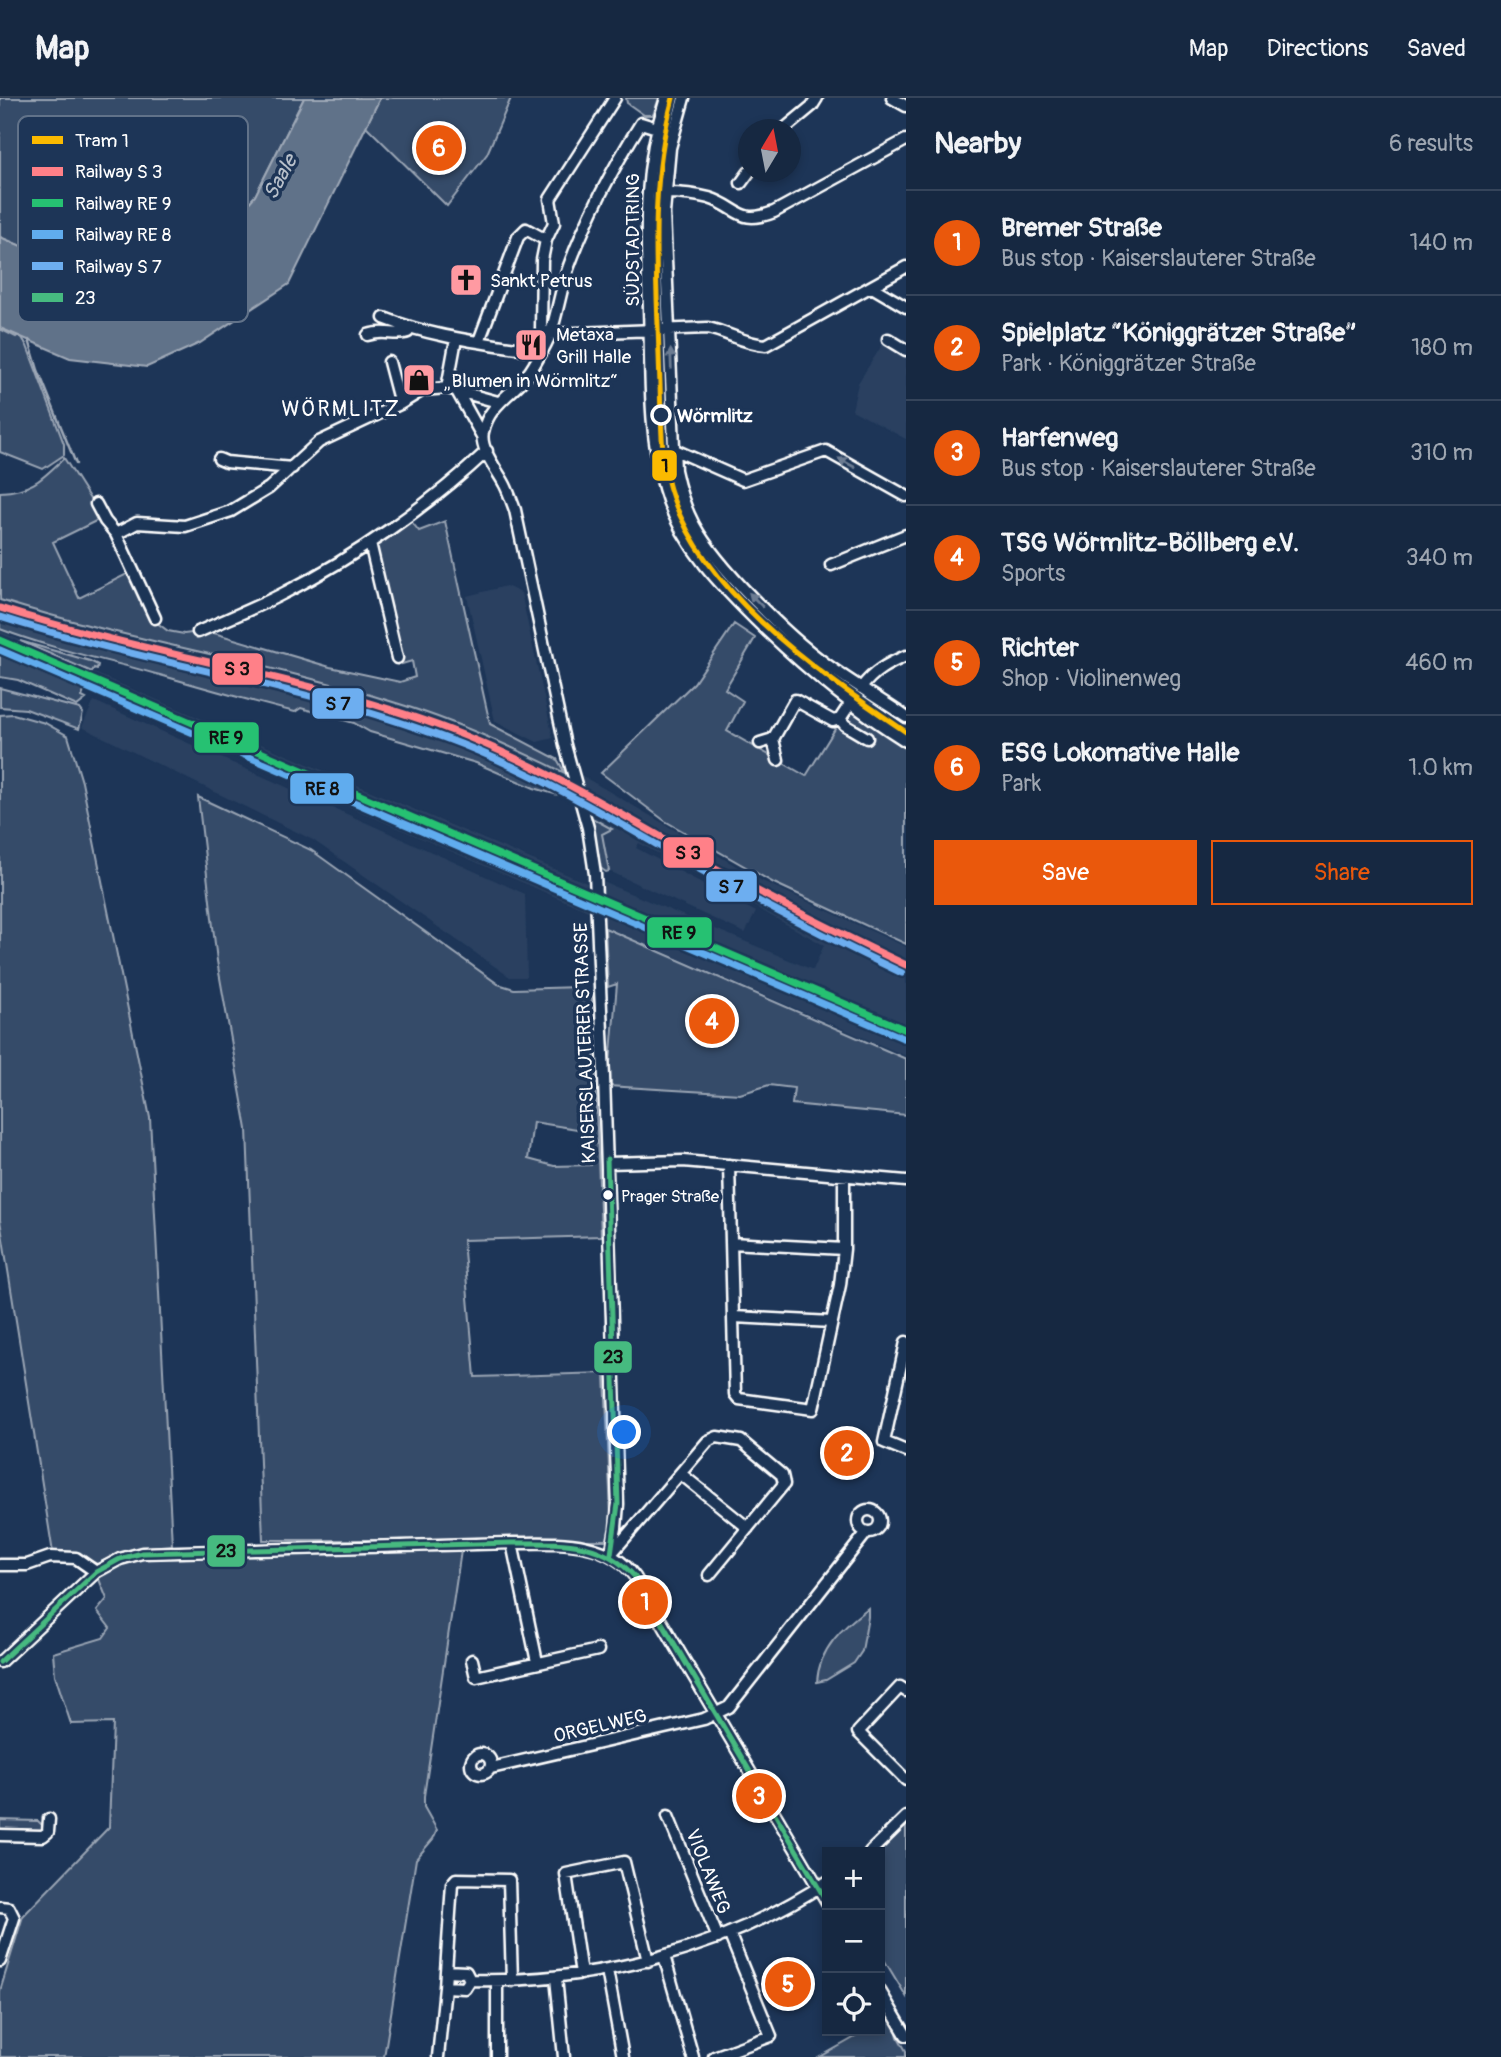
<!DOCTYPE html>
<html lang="en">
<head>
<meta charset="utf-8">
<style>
  body { margin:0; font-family:Pangolin,sans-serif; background:#23344c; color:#f1f3f6 }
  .controls { position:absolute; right:21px; bottom:21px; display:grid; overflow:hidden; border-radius:0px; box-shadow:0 4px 10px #0003 }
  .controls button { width:63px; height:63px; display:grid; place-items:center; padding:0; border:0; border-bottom:2px solid #35445a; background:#162841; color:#f1f3f6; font:35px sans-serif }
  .compass { position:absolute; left:738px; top:21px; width:63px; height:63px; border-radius:50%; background:#162841; box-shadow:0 4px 10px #0003; rotate:10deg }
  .you { position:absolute; left:625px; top:1335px; width:24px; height:24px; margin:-18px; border:5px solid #fff; border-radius:50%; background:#1a73e8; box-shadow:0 0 0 10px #1a73e833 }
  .badge { display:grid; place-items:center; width:46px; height:46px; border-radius:50%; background:#ea580c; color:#fff; font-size:23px; font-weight:700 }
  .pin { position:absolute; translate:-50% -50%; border:4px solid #fff; box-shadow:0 2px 7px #0006 }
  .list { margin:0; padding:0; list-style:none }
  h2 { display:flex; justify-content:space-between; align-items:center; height:91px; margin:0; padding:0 28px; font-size:30px }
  h2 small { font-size:23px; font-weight:400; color:#9ea6b1 }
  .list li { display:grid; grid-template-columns:46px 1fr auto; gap:21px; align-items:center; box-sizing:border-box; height:105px; padding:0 28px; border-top:2px solid #35445a }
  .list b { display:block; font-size:26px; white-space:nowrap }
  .list p { margin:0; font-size:23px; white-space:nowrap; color:#9ea6b1 }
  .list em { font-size:23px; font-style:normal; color:#9ea6b1 }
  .actions { display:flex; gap:14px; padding:21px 28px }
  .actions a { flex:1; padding:16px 0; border:2px solid #ea580c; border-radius:0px; text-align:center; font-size:24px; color:#ea580c }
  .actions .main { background:#ea580c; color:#fff }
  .icon { flex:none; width:38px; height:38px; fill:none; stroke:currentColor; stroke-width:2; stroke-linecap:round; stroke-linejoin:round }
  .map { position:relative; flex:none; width:906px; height:1959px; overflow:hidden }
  header { display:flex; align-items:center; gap:42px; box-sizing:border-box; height:98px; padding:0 35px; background:#162841; border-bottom:2px solid #35445a }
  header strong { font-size:33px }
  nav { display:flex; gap:38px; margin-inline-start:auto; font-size:24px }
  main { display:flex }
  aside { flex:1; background:#162841 }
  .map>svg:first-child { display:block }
  .built { fill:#2a4161 }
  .green { fill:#364b69; stroke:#9aa5b4; stroke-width:2; fill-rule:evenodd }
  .water { fill:#617289; stroke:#a0aab8; stroke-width:2 }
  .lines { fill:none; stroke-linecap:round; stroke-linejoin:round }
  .stream { stroke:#a0aab8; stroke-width:2.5 }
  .minor-casing { stroke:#fff; stroke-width:15 }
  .minor { stroke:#1d3557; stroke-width:10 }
  .bus-1-casing { stroke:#1d3557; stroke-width:10 }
  .bus-1 { stroke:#46ba80; stroke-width:5 }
  .rail-1-casing { stroke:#1d3557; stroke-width:12 }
  .rail-2-casing { stroke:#1d3557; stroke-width:12 }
  .rail-3-casing { stroke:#1d3557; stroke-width:12 }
  .rail-4-casing { stroke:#1d3557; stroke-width:12 }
  .rail-1 { stroke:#ff8088; stroke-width:7 }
  .rail-2 { stroke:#26c172; stroke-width:7 }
  .rail-3 { stroke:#60acee; stroke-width:7 }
  .rail-4 { stroke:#6daef0; stroke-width:7 }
  .tram-1-casing { stroke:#1d3557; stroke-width:10 }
  .tram-1 { stroke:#fbba00; stroke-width:5 }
  .oneway { fill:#6c7c92 }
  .stop-dot { fill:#1d3557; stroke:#fff; stroke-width:3.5 }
  .bus-dot { fill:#fff; stroke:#1d3557; stroke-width:2.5 }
  .labels { text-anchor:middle; stroke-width:7; stroke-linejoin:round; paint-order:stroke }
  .bus-label { font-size:17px; fill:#fff; stroke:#1d3557; text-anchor:start }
  .street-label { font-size:19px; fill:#fff; stroke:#1d3557 }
  .poi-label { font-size:19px; fill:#fff; stroke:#1d3557; text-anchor:start }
  .stop-label { font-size:19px; font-weight:bold; fill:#fff; stroke:#1d3557; text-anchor:start }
  .water-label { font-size:21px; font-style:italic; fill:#b8c0ca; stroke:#1d3557 }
  .neighbourhood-label { font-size:21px; letter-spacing:2px; fill:#fff; stroke:#1d3557 }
  .key { fill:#1d3557; stroke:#617289; stroke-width:2 }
  .key-label { font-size:19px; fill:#fff }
  .line-badge { stroke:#1d3557; stroke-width:2.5 }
  .pale-badge-label { font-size:19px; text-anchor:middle; font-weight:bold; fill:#111 }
</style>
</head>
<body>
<header>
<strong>Map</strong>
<nav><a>Map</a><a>Directions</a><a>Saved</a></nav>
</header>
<main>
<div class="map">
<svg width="906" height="1959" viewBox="0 0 906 1959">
  <rect width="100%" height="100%" fill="#1d3557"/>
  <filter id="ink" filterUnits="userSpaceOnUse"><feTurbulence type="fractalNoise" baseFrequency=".0143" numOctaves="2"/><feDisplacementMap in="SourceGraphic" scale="14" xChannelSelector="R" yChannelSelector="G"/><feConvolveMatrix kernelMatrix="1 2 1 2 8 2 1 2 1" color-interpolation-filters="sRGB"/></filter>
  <g filter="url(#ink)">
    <path class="built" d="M 884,244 L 906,256 L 906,341 L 852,312 L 858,285 Z
      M 506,488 L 521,495 L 553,640 L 537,644 L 495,623 L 467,498 Z
      M 0,502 L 113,535 L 392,603 L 454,624 L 510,648 L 580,683 L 579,676 L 760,782 L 906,849 L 906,958 L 606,829 L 605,822 L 588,813 L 0,557 L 0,533 L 92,574 L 603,792 L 603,784 L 813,872 L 824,847 L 639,745 L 636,750 L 756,814 L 745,835 L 609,773 L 602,736 L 612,730 L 591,719 L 587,706 L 561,692 L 456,644 L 395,622 L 311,599 L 103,549 L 39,531 L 0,518 Z
      M 94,603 L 525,796 L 527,879 L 510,879 L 313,742 L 82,629 Z"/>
    <path class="green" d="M 0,0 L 304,0 L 255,98 L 199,162 L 168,184 L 90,177 L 0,139 Z
      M 380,0 L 511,0 L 487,56 L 447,108 L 366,28 Z
      M 626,0 L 659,0 L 653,17 L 644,17 L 627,5 Z
      M 0,231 L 16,239 L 20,236 L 27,248 L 64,346 L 64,357 L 43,371 L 0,354 Z
      M 64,360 L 102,420 L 53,444 L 79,500 L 131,474 L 156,524 L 168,533 L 184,536 L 207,533 L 330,569 L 400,584 L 415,579 L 412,563 L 402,566 L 376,446 L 411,423 L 419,433 L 445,423 L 490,626 L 557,661 L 565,675 C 509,647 453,622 393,604 C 264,563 129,543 0,502 L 0,394 C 32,393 42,381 64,360 Z
      M 0,518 C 129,562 265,582 395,622 C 452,640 507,665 561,692 L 558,697 L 534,690 L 476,665 L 370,634 L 354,625 L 301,610 L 295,614 C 250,603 205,590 160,577 C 106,562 52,551 0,531 Z
      M 734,526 L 755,540 L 725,591 L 743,603 L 727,633 L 806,678 L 848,610 L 906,647 L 906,846 L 774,785 L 665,723 L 601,675 L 694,585 Z
      M 20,543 L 90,563 L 98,567 L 97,571 L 94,570 L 92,574 Z
      M 0,557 L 84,593 L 82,599 L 86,601 L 77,608 L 18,582 L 0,579 Z
      M 0,590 L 80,611 L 83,615 L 79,631 L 26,611 L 0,609 Z
      M 13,616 L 45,625 L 68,638 L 82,684 L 150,1020 L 172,1447 C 142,1449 124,1452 97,1466 L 75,1455 L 53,1455 L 0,1122 L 0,617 Z
      M 198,699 L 311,752 L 498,886 L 514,891 L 579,889 L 592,898 L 601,1138 L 463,1142 L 475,1279 L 605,1275 L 612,1442 L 263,1442 L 247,1031 L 217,863 ZM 533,1024 L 590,1033 L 591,1067 L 554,1068 L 528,1061 Z
      M 592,720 L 612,731 L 602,736 L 609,773 L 606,774 L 599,769 Z
      M 605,830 L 906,961 L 906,1017 L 792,1006 L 794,990 L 769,987 L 740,996 L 608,988 L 617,886 L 608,889 Z
      M 462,1446 L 424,1698 L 424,1709 L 437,1732 L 433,1741 L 416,1761 L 384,1959 L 0,1959 L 0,1893 L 23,1818 L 109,1729 L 113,1625 L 71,1626 L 55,1577 L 53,1555 L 103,1540 L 110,1530 L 97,1513 L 107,1501 L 96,1474 L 142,1455 Z
      M 868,1510 L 868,1519 L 862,1553 L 854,1565 L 826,1582 L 817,1584 C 819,1550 843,1529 868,1510 Z
      M 906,1719 L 906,1898 L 880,1855 L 880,1754 L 870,1754 Z
      M 0,1722 L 38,1723 L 44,1729 L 43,1733 L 38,1735 L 0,1734 Z
      M 892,1914 L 898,1939 L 906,1953 L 906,1959 L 820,1959 L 866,1933 L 880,1933 L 880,1923 Z"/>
    <path class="water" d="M 304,0 L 380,0 L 289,186 L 200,245 L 147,269 L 70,260 L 0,230 L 0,139 L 90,177 L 168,184 L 199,162 L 255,98 Z"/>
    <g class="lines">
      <path class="stream" d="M 29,242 L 38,272 L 76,366"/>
      <defs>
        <path id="minor" d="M 666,0 C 642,73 646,135 649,210 C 651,270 648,333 664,390 C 680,448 723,490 765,531 C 809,573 854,611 906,643
          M 684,0 L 670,50 L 664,115 L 675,372 C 679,391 685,410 694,427 C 717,469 787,538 826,566 C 852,585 880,601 906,619
          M 892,0 L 906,8
          M 783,32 L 812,8 L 817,0
          M 741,85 L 749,74
          M 665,95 C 679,95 694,96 709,100 C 739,109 738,128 774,114 L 906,42
          M 872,189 L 906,209
          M 384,220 C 434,240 488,245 541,254
          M 550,236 L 708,230 C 729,235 746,246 766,247 L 906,169
          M 550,236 L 541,231 L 542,162 L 546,142 L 554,125 L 550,101 L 615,0
          M 368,237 C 385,231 396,239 408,234 L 409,229
          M 888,241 L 906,252
          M 479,243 L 518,139 L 526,131 L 546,142
          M 389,264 L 400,306
          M 447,290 L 456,241
          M 458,295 L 482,338
          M 675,352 L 743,382 L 826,353 L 906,398
          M 219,361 L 226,364 L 292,370
          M 96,406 L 105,423 L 116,436 L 155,520
          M 116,436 L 137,425 L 185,428 L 231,413 L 269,390 L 319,344 L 400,306 L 423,292 L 447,290 L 498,304
          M 370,445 L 397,560
          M 831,467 L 906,437
          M 198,534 C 227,521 258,509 286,494 C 355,459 431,406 487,353
          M 861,590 C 874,573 887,566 906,558
          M 840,621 L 845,627 L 867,640
          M 773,641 L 778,662
          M 760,645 L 773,641 L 795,602 L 833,623 L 840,621 L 850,606
          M 607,1065 L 683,1063 L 906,1083
          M 729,1067 L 735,1296 L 739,1301 L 813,1311 L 840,1187 L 844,1151 L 844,1078
          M 731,1145 L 844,1151
          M 734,1219 L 832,1224
          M 906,1244 L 884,1344 L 906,1353
          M 681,1376 L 748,1430
          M858 1423a11 11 0 1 1 22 0a11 11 0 1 1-22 0Z
          M 512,1445 L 537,1564
          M 611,1456 L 616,1430 L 618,1406 L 604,979 L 595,776 L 588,730 L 565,647 L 515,412 C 512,404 509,395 505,387 C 498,373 479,351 483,334 C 489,303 520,293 534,267 C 540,257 547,246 551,234 C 558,213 561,189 569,168 C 588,117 612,71 641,25 L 657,30
          M 611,1456 L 708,1343 L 717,1339 L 741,1343 L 782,1377 L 784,1386 L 709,1477
          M 0,1467 L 27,1467 L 50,1459 L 76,1460 L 96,1474
          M 472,1562 L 476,1579 L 598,1552
          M 0,1564 L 96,1474 L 120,1461 L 142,1455 L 512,1445 C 556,1445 607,1440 635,1479 L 827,1804
          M 906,1593 L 900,1589 L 858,1634 L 906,1682
          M471 1666a10 10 0 1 1 20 0a10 10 0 1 1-20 0Z
          M 491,1670 L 704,1621 L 729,1609 L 867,1434
          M 668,1718 L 718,1840
          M 0,1737 L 43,1738 L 48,1734 L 49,1721
          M 870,1754 L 906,1719
          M 0,1809 L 9,1810 L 14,1820 L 0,1863
          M 664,1858 L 693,1959
          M 607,1872 L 623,1959
          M 446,1873 L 452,1786 L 456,1781 L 509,1782 L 512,1883
          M 581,1876 L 566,1776 L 624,1764 L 648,1863
          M 556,1880 L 564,1959
          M 470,1882 L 465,1890 L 445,1889 L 446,1873 L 466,1874 L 470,1882 C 596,1885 721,1853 827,1784
          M 880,1893 L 906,1937
          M 438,1959 L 445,1889
          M 497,1959 L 497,1883
          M 714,1959 L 771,1938 L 729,1835"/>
      </defs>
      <use href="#minor" class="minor-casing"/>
      <use href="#minor" class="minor"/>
      <defs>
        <path id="bus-1" d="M 607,1061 L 618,1406 L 611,1456
          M 0,1564 L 96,1474 L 120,1461 L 142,1455 L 512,1445 C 559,1445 601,1441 635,1479 L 827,1804"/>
      </defs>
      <use href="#bus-1" class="bus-1-casing"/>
      <use href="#bus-1" class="bus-1"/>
      <defs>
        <path id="rail-1" d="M 0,510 C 148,557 304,577 450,632 C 539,666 621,716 703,763 C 770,801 837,834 906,867"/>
        <path id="rail-2" d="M 0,542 L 906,932"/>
        <path id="rail-3" d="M 0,552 L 903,940"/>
        <path id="rail-4" d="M 0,519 C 147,566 301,586 445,640 C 535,673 617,724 699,771 C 766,808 833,842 902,875"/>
      </defs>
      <use href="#rail-1" class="rail-1-casing"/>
      <use href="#rail-2" class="rail-2-casing"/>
      <use href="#rail-3" class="rail-3-casing"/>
      <use href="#rail-4" class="rail-4-casing"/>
      <use href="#rail-1" class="rail-1"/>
      <use href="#rail-2" class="rail-2"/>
      <use href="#rail-3" class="rail-3"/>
      <use href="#rail-4" class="rail-4"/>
      <defs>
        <path id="tram-1" d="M 673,0 C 652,77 655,148 658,227 C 659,257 660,287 661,317 C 662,338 662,360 667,380 C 693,490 818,574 906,634"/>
      </defs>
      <use href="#tram-1" class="tram-1-casing"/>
      <use href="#tram-1" class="tram-1"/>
    </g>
    <defs><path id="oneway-solid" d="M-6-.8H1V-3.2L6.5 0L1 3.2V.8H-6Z" transform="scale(1.75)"/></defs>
    <g class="oneway">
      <use href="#oneway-solid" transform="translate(671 261) rotate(-92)"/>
      <use href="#oneway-solid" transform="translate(847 365) rotate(-151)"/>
      <use href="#oneway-solid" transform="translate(756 502) rotate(-134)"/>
    </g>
  </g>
  <defs>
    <symbol id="church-square" viewBox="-11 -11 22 22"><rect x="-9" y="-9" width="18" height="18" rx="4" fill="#ff9aa2" stroke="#1d3557"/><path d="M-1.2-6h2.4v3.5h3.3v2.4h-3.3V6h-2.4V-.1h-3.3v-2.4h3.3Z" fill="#111"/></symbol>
    <symbol id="restaurant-square" viewBox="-11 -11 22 22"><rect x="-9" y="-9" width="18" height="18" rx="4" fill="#ff9aa2" stroke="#1d3557"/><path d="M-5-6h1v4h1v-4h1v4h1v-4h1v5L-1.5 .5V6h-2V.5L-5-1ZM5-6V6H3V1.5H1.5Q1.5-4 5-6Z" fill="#111"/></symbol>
    <symbol id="shop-square" viewBox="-11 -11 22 22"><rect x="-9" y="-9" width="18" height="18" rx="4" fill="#ff9aa2" stroke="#1d3557"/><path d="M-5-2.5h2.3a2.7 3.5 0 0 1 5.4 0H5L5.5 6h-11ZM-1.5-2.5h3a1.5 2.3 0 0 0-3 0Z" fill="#111"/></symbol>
  </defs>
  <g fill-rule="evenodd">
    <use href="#church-square" x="447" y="163" width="38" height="38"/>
    <use href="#restaurant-square" x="512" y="228" width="38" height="38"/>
    <use href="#shop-square" x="400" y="263" width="38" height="38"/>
  </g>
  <circle class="stop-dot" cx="661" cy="317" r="9"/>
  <circle class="bus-dot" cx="608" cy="1097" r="6"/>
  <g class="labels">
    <g class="bus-label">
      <text x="621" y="1104">Prager Straße</text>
    </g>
    <g class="street-label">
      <text transform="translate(632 142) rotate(-90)" y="7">SÜDSTADTRING</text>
      <text transform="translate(584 945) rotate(-92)" y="7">KAISERSLAUTERER STRASSE</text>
      <text transform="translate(600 1627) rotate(-13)" y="7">ORGELWEG</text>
      <text transform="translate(709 1773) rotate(68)" y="7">VIOLAWEG</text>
    </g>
    <g class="poi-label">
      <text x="490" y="189">Sankt Petrus</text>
      <text x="556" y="243">Metaxa<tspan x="556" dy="22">Grill Halle</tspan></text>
      <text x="444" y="289">„Blumen in Wörmlitz“</text>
    </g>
    <g class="stop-label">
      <text x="677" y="324">Wörmlitz</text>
    </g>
    <g class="water-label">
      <text transform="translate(280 79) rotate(-61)" y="7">Saale</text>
    </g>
    <g class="neighbourhood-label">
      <text x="341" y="318">WÖRMLITZ</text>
    </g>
  </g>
  <rect x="18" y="18" width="230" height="206" rx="10" class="key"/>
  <rect x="32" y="38" width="31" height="8" fill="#fbba00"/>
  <rect x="32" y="69" width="31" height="9" fill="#ff8088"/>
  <rect x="32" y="101" width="31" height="8" fill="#26c172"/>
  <rect x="32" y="132" width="31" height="9" fill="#60acee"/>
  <rect x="32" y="164" width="31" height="8" fill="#6daef0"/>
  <rect x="32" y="195" width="31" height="9" fill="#46ba80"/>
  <g class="key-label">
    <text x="75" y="49">Tram 1</text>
    <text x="75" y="80">Railway S 3</text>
    <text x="75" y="112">Railway RE 9</text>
    <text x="75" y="143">Railway RE 8</text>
    <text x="75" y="175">Railway S 7</text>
    <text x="75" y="206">23</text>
  </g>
  <g class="line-badge">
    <rect x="651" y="351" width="27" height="33" rx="7" fill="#fbba00"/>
    <rect x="211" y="554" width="53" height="34" rx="7" fill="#ff8088"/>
    <rect x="311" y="589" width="54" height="33" rx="7" fill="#6daef0"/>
    <rect x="193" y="623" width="67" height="33" rx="7" fill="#26c172"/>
    <rect x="289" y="674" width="66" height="33" rx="7" fill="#60acee"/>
    <rect x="662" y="738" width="53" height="33" rx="7" fill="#ff8088"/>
    <rect x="705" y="772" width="53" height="33" rx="7" fill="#6daef0"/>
    <rect x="646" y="818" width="67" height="33" rx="7" fill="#26c172"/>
    <rect x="593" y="1242" width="40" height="34" rx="7" fill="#46ba80"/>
    <rect x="206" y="1436" width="40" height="34" rx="7" fill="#46ba80"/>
  </g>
  <g class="pale-badge-label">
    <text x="665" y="374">1</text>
    <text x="237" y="577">S 3</text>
    <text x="338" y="612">S 7</text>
    <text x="226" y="646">RE 9</text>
    <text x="322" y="697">RE 8</text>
    <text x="688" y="761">S 3</text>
    <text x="731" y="795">S 7</text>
    <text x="679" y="841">RE 9</text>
    <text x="613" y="1265">23</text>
    <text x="226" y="1459">23</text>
  </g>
</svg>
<div class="controls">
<button>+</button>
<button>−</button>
<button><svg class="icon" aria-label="locate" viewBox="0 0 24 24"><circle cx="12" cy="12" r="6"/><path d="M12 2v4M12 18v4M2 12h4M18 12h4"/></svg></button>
</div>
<svg class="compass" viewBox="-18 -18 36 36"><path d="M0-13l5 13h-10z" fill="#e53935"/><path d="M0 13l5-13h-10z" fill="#9ea6b1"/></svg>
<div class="you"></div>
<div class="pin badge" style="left:645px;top:1504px">1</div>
<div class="pin badge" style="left:847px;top:1355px">2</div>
<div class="pin badge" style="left:759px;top:1698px">3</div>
<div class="pin badge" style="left:712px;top:923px">4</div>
<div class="pin badge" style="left:788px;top:1886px">5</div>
<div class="pin badge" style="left:439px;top:50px">6</div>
</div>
<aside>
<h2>Nearby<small>6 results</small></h2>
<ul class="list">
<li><span class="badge">1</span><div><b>Bremer Straße</b><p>Bus stop · Kaiserslauterer Straße</p></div><em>140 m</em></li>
<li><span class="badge">2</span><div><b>Spielplatz “Königgrätzer Straße”</b><p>Park · Königgrätzer Straße</p></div><em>180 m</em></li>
<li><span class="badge">3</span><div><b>Harfenweg</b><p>Bus stop · Kaiserslauterer Straße</p></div><em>310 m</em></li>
<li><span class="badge">4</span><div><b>TSG Wörmlitz-Böllberg e.V.</b><p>Sports</p></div><em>340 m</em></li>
<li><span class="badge">5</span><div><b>Richter</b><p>Shop · Violinenweg</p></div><em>460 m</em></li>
<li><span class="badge">6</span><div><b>ESG Lokomative Halle</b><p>Park</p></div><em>1.0 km</em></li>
</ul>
<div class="actions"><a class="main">Save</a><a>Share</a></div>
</aside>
</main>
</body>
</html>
